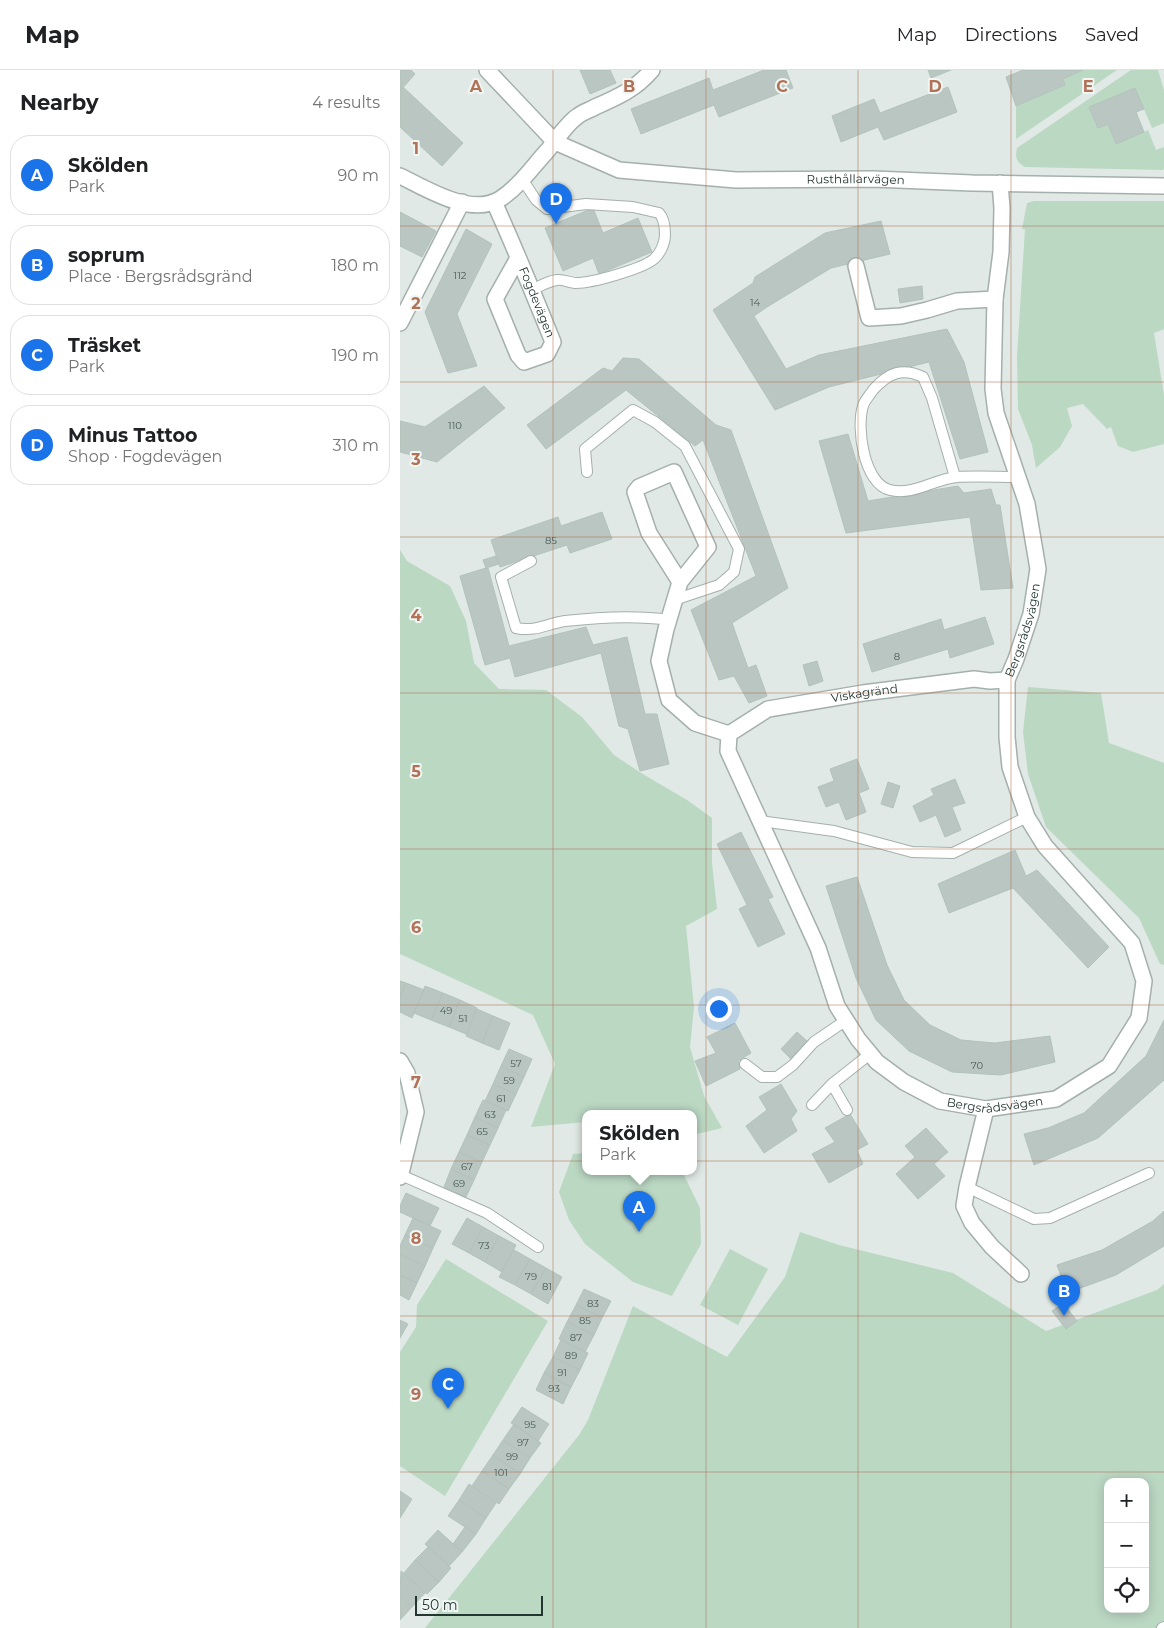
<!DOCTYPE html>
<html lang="en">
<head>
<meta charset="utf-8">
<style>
  body { margin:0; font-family:Montserrat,sans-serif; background:#f6f6f6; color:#202124 }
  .controls { position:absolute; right:15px; bottom:15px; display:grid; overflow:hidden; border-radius:10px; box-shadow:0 2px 12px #0003 }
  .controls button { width:45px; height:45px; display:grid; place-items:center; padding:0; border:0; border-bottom:1px solid #e0e0e0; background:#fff; color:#202124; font:25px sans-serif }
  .scale { position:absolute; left:15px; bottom:12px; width:128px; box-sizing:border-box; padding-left:5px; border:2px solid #233732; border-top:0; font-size:14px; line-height:18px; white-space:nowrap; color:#233732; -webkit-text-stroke:4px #f0f6f3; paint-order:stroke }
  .you { position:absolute; left:318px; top:938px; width:18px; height:18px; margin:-12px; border:4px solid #fff; border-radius:50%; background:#1a73e8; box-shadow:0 0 0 8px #1a73e833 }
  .badge { display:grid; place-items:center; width:32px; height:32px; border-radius:50%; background:#1a73e8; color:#fff; font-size:16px; font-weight:700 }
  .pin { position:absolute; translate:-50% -41px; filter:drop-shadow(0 1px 2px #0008) }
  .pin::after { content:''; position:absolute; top:26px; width:18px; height:15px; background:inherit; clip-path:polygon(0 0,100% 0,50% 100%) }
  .popup { position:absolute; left:182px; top:1040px; width:115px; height:65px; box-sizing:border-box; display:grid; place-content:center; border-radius:10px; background:#fff; filter:drop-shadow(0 1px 4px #0005); font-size:16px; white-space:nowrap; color:#757577 }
  .popup b { font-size:19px; color:#202124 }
  .popup::after { content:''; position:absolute; left:50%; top:100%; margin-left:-10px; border:10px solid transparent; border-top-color:#fff }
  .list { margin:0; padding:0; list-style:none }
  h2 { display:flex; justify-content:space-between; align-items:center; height:65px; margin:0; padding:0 20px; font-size:21px }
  h2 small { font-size:16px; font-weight:400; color:#757577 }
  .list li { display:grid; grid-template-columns:32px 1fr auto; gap:15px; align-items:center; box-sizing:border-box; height:80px; margin:0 10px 10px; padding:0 10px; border:1px solid #e0e0e0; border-radius:20px }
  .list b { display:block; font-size:19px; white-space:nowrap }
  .list p { margin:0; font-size:16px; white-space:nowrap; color:#757577 }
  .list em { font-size:16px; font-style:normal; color:#757577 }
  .icon { flex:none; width:28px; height:28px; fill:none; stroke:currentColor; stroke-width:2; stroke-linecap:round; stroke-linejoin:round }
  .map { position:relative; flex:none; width:764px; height:1558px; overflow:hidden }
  header { display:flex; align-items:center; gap:30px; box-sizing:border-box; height:70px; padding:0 25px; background:#fff; border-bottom:1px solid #e0e0e0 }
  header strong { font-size:24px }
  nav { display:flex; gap:28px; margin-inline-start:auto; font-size:18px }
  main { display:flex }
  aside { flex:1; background:#fff }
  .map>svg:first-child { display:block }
  .green { fill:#bbd8c3; fill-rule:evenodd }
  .building { fill:#b9c6c1; stroke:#b3c2bc }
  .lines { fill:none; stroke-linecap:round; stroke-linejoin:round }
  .service-casing { stroke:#a4b0ac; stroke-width:12 }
  .minor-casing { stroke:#a4b0ac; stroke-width:18 }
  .service { stroke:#fff; stroke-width:10 }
  .minor { stroke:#fff; stroke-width:15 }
  .grid { fill:none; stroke:#b27258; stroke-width:1; stroke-opacity:0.55 }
  .labels { text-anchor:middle; stroke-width:4; stroke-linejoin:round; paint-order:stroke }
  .number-label { font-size:10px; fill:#485b56 }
  .street-label { font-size:12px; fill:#233732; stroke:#f0f6f3 }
  .grid-label { font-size:16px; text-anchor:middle; font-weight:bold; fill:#b27258; stroke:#f0f6f3; stroke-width:4; stroke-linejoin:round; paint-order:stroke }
</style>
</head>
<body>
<header>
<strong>Map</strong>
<nav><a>Map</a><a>Directions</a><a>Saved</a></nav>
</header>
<main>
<aside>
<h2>Nearby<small>4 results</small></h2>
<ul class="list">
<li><span class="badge">A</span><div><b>Skölden</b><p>Park</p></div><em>90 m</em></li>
<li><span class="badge">B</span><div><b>soprum</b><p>Place · Bergsrådsgränd</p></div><em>180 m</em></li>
<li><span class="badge">C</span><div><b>Träsket</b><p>Park</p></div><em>190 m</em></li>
<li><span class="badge">D</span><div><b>Minus Tattoo</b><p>Shop · Fogdevägen</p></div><em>310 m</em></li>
</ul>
</aside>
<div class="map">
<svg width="764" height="1558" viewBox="0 0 764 1558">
  <rect width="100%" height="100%" fill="#e0e9e5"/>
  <path class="green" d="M 683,0 L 717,0 L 616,69 L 616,36 L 665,15 L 663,9 Z
    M 731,0 L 758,0 L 764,20 L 764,53 L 752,58 L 735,18 L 689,37 L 698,58 L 708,54 L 716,74 L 748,60 L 756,80 L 764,77 L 764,99 L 762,100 L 625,97 C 616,92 615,87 617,78 Z
    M 634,131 L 764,131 L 764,259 L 754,263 L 764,325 L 764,374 L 733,382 L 718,376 L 711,357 L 707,359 L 683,334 L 667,338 L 672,356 L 660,377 L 636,398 L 632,375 L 618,339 L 617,286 L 625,159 L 622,159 L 627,133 Z
    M 0,480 L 7,491 L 50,516 L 66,551 L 74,593 L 99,619 L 146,620 L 182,647 L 214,685 L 241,703 L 287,730 L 312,748 L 312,793 L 317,839 L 286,856 L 294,937 L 290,977 L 304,1026 L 322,1058 L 293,1065 L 293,1043 L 185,1043 L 185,1052 L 131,1057 L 155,994 L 133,945 L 0,884 Z
    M 628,617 L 701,623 L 709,673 L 764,693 L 764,895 L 760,894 L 739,848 L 646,757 L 628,704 L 623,662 Z
    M 185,1083 L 185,1101 L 282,1101 L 300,1138 L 301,1174 L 272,1226 L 233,1212 L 185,1174 L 169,1150 L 159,1122 L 173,1084 Z
    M 400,1162 L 439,1175 L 553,1203 L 646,1261 L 757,1220 L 764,1214 L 764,1558 L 25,1558 L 179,1365 L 188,1350 L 233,1236 L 327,1287 L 385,1207 ZM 708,1412 L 745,1412 L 745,1539 L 708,1539 Z
    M 330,1179 L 368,1199 L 338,1255 L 300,1235 Z
    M 46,1189 L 148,1251 L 45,1426 L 0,1396 L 0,1282 L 16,1257 L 17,1235 Z"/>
  <path class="building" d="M 0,0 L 11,0 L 15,4 L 0,21 Z
    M 180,0 L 210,0 L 216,13 L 190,24 Z
    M 386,0 L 393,18 L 319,47 L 314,35 L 241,64 L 231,39 L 309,8 L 313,20 L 364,0 Z
    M 528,0 L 551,0 L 531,8 Z
    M 623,0 L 683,0 L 663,9 L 665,15 L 616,36 L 606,7 Z
    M 3,17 L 63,73 L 42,96 L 0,57 L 0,21 Z
    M 548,17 L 557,42 L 484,70 L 478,57 L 441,72 L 432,46 L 474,29 L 480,43 Z
    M 735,18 L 744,39 L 736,42 L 744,62 L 716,74 L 708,54 L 698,58 L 689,37 Z
    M 193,138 L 203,163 L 238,148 L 252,182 L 199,204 L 193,188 L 163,201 L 145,158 Z
    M 0,142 L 36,161 L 22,187 L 0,176 Z
    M 481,151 L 490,184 L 431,198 L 367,237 L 354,246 L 386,299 L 419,285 L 547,259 L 564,292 L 588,382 L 560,389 L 529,292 L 429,317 L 375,340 L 313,240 L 353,213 L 355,207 L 425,163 Z
    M 66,159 L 92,174 L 57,244 L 77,296 L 48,303 L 25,242 Z
    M 522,216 L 523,229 L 500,233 L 498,219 Z
    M 223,288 L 239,289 L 316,355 L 331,360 L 388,518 L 332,553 L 348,598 L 356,595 L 367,626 L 349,633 L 334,606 L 319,610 L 291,540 L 356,506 L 303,370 L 295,376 L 226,320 L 146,379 L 127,355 L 203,298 L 212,301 Z
    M 84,316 L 105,338 L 37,392 L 0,382 L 0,351 L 25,357 Z
    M 448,364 L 468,431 L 558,416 L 564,423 L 591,419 L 596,435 L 600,435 L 613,518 L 581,520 L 570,447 L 446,463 L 419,371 Z
    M 202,442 L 212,469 L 170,483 L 167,475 L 100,497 L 91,470 L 158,447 L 161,456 Z
    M 96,486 L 99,494 L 86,498 L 83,490 Z
    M 86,498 L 88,498 L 109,576 L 186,557 L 193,575 L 227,567 L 245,644 L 257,644 L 269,694 L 240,701 L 228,659 L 219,656 L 201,583 L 115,607 L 110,588 L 85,595 L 60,506 Z
    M 585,547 L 594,574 L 550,588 L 548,579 L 472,602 L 463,574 L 541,549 L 544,560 Z
    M 417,591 L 423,611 L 409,616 L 403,595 Z
    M 457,689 L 469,719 L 459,723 L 466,742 L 446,750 L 439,732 L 426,737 L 418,717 L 434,711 L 430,699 Z
    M 555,709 L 565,733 L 552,737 L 561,760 L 545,767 L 536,745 L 520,752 L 513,736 L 534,725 L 531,719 Z
    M 488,712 L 500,716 L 493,738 L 481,734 Z
    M 341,762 L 373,827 L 368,829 L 385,864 L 358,877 L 339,839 L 347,835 L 317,774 Z
    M 615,780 L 626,806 L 637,800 L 709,877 L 688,898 L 613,818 L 549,843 L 538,814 Z
    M 457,807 L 487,895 L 504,930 L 530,955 L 561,970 L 595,973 L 650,966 L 655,992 L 601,1005 L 552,1002 L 509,981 L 476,950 L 456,908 L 426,816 Z
    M 0,911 L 6,913 L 0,927 Z
    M 6,913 L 24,920 L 12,948 L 0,942 L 0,927 Z
    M 25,916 L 43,923 L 31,950 L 14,943 Z
    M 43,923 L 60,930 L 49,957 L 31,950 Z
    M 60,930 L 77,938 L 66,964 L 49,957 Z
    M 77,939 L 93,946 L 82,973 L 66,966 Z
    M 93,946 L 110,953 L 99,980 L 82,973 Z
    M 764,950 L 764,1010 L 698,1068 L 634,1095 L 624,1064 L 648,1058 L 684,1043 L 746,986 Z
    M 335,953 L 351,983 L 338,991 L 340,999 L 306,1016 L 295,991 L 316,983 L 307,967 Z
    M 397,962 L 408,972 L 392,990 L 381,979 Z
    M 109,979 L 132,989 L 124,1007 L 101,996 Z
    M 101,996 L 124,1007 L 116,1024 L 93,1014 Z
    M 93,1014 L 116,1024 L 108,1041 L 85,1031 Z
    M 381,1014 L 397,1041 L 391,1049 L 397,1061 L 364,1083 L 346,1056 L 367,1040 L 359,1027 Z
    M 83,1030 L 106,1040 L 98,1058 L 75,1047 Z
    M 450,1044 L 468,1074 L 457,1080 L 463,1094 L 429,1113 L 412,1084 L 435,1072 L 425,1058 Z
    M 75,1047 L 98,1058 L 90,1075 L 67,1065 Z
    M 526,1058 L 548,1082 L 534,1094 L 545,1106 L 518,1129 L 496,1104 L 515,1087 L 505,1076 Z
    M 67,1065 L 90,1075 L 82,1092 L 59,1082 Z
    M 59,1082 L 82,1092 L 74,1110 L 51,1099 Z
    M 51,1099 L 74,1110 L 66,1127 L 44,1117 Z
    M 6,1123 L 39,1138 L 30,1156 L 0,1142 L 0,1136 Z
    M 764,1141 L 764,1176 L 716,1205 L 667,1223 L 657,1195 L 702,1180 L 753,1151 Z
    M 13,1148 L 41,1161 L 33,1178 L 5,1165 Z
    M 67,1148 L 83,1157 L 69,1183 L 52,1174 Z
    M 83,1157 L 99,1166 L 85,1192 L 69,1183 Z
    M 5,1165 L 33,1178 L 25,1196 L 0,1184 L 0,1176 Z
    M 99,1166 L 116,1175 L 102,1202 L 85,1192 Z
    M 114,1180 L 130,1189 L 115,1215 L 99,1207 Z
    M 0,1184 L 25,1196 L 17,1213 L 0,1205 Z
    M 130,1189 L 146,1198 L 131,1224 L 115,1215 Z
    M 146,1198 L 162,1207 L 148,1234 L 131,1224 Z
    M 0,1205 L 17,1213 L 9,1230 L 0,1225 Z
    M 184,1219 L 211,1231 L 202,1248 L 176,1235 Z
    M 663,1233 L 677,1251 L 666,1259 L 652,1241 Z
    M 176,1235 L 202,1248 L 194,1265 L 167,1252 Z
    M 0,1250 L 8,1254 L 0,1268 Z
    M 167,1252 L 194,1265 L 185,1282 L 159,1269 Z
    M 161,1270 L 188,1283 L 180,1300 L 153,1287 Z
    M 153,1287 L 180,1300 L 171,1317 L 144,1303 Z
    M 144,1303 L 171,1317 L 163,1334 L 136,1320 Z
    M 122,1337 L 149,1354 L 138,1371 L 111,1353 Z
    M 114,1354 L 141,1373 L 130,1388 L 103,1370 Z
    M 103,1370 L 130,1388 L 120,1404 L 93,1385 Z
    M 93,1385 L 120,1404 L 109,1419 L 82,1401 Z
    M 82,1401 L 109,1419 L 99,1434 L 72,1416 Z
    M 69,1414 L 96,1433 L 86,1448 L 59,1430 Z
    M 0,1421 L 12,1429 L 0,1448 Z
    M 59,1430 L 86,1448 L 76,1464 L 48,1446 Z
    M 65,1457 L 76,1464 L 62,1482 L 53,1474 Z
    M 38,1460 L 62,1482 L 49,1496 L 25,1474 Z
    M 28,1477 L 51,1498 L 39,1512 L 15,1490 Z
    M 15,1490 L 39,1512 L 27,1524 L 4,1503 Z
    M 1,1501 L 25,1523 L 12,1537 L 0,1525 Z
    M 0,1525 L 12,1537 L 0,1550 Z"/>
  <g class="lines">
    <defs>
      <path id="service" d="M 122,109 L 136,130 L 147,139 L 186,134 L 233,137 L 259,143 C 264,148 265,158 265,165 C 265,173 260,184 254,189 C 242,199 192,213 176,213 C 170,213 163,209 157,210 C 148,211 140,216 132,220
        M 187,402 L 185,379 L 233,340 L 255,352 L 285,376 L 339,479 L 334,502 L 319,515 L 274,530
        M 555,407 L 532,328 L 523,307 C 502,297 488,303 473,320 C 470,325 464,331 463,336 C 456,358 464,414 490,420 C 513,426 534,409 557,407 C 577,406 597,407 618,407
        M 131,491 L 101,507 L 116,558 C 136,562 146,554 165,551 C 200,547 235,545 270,550
        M 360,751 L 434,761 L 512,782 L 553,783 L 627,747
        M 345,994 L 362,1007 L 377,1007 L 393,995 L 414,972 L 445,951
        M 432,1014 L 447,1040
        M 412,1035 L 432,1014 L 470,984
        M 1,1105 L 87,1143 L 138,1177
        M 567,1117 L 634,1149 L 650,1148 L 749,1103
        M 762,1558 L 764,1557"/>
      <g id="minor">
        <path id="s1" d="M 87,0 L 155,72 L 219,100 L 336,110 L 473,109 L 572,113 L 764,116"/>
        <path d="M 0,106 C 27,119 71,147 100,129 C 119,117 133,96 148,80 C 156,70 168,52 178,46 C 183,42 190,40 195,37 C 218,27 236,19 252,0"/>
        <path id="s2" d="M 94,132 C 115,178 134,225 153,272 L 147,284 L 124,292 L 118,285 L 95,229 L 118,188"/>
        <path d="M 456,196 L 469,248 L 501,246 L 527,240 L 557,231 L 595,229"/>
        <path d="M 0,253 L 62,132"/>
        <path id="s3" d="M 280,512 L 308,477 L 274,402 L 239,417 L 235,422 L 249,463 L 280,512 L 266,559 L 259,591 L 269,630 L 295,653 L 329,664 L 328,681 L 418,878 L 437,936 L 458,969 L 477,992 L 504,1012 L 540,1031 L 586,1039 L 656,1029 L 709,996 L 739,948 L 744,911 L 732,873 L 645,776 L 627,747 L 610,697 L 607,667 L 607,610 L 616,589 L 631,544 L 638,499 L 627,434 L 596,343 L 593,319 L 595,229 L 601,182 L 602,138 L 600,113"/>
        <path id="s4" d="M 329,664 L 368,639 L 463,623 L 574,609 L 590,611 L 607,610"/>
        <path d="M 0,991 L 7,1003 L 16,1042 L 0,1107"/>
        <path d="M 586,1039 L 567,1117 L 564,1136 L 572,1153 L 592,1177 L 621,1204"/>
      </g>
    </defs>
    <use href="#service" class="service-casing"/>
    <use href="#minor" class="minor-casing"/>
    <use href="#service" class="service"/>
    <use href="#minor" class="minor"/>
  </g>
  <path class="grid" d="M 153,0 L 153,1558M 306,0 L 306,1558M 458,0 L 458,1558M 611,0 L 611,1558M 0,156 L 764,156M 0,312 L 764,312M 0,467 L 764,467M 0,623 L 764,623M 0,779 L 764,779M 0,935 L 764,935M 0,1091 L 764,1091M 0,1246 L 764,1246M 0,1402 L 764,1402"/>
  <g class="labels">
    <g class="number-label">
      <text x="60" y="209">112</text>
      <text x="355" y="236">14</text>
      <text x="55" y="359">110</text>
      <text x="151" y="474">85</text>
      <text x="497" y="590">8</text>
      <text x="46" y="944">49</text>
      <text x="63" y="952">51</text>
      <text x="116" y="997">57</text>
      <text x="577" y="999">70</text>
      <text x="109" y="1014">59</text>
      <text x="101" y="1032">61</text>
      <text x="90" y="1048">63</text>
      <text x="82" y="1065">65</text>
      <text x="67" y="1100">67</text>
      <text x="59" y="1117">69</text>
      <text x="84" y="1179">73</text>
      <text x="131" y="1210">79</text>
      <text x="147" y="1220">81</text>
      <text x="193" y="1237">83</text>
      <text x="185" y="1254">85</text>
      <text x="176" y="1271">87</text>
      <text x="171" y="1289">89</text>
      <text x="162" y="1306">91</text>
      <text x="154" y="1322">93</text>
      <text x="130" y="1358">95</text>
      <text x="123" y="1376">97</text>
      <text x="112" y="1390">99</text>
      <text x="101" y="1406">101</text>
    </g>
    <g class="street-label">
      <text dy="4" stroke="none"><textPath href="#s1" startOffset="406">Rusthållarvägen</textPath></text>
      <text dy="4" stroke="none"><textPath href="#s2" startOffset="109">Fogdevägen</textPath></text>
      <text dy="4" stroke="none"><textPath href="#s3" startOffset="1574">Bergsrådsvägen</textPath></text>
      <text dy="4" stroke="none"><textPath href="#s4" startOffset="144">Viskagränd</textPath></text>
      <text dy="4" stroke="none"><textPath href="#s3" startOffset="959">Bergsrådsvägen</textPath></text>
    </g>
  </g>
  <g class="grid-label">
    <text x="76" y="22">A</text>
    <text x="229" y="22">B</text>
    <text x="382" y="22">C</text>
    <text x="535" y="22">D</text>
    <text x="688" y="22">E</text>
    <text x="16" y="84">1</text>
    <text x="16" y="239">2</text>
    <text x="16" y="395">3</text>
    <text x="16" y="551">4</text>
    <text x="16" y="707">5</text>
    <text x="16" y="863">6</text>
    <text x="16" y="1018">7</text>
    <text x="16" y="1174">8</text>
    <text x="16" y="1330">9</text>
  </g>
</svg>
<div class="controls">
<button>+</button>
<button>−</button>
<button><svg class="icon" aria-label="locate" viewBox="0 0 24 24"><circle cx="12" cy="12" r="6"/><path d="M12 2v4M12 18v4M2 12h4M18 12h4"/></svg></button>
</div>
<div class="scale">50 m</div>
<div class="you"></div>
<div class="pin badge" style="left:239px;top:1162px">A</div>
<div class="popup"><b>Skölden</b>Park</div>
<div class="pin badge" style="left:664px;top:1246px">B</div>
<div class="pin badge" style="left:48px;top:1339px">C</div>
<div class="pin badge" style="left:156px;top:154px">D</div>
</div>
</main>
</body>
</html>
